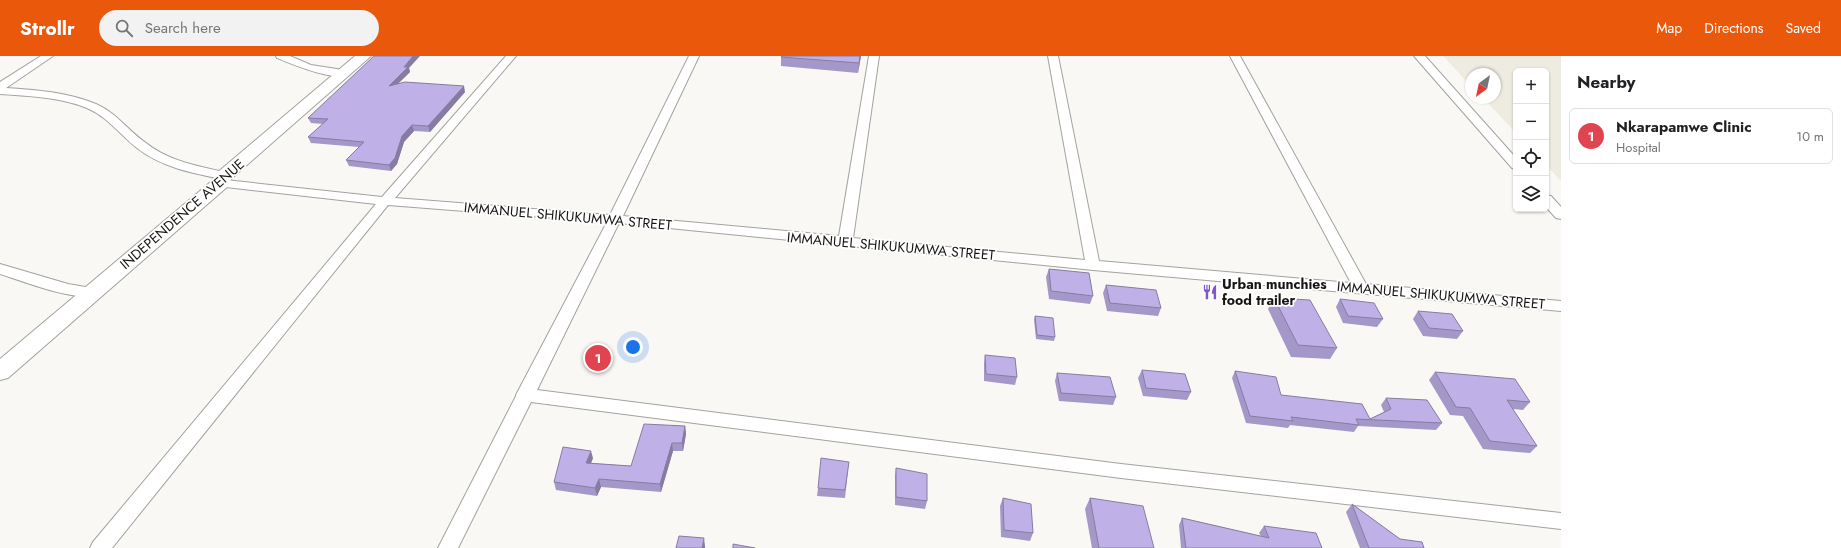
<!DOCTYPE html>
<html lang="en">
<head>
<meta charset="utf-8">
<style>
  body { margin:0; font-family:Jost,sans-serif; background:#f2f2f2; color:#202124 }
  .controls { position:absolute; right:12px; top:12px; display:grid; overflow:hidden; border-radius:6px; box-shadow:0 1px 3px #0004 }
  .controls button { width:36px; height:36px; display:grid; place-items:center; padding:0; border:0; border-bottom:1px solid #e0e0e0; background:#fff; color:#202124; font:20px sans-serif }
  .compass { position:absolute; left:1465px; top:12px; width:36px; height:36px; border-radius:50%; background:#fff; box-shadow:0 1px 3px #0004; rotate:213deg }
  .you { position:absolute; left:633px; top:291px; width:14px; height:14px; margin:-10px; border:3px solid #fff; border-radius:50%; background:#1a73e8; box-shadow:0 0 0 6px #1a73e833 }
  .badge { display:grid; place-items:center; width:26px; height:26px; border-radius:50%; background:#ea580c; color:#fff; font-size:13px; font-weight:700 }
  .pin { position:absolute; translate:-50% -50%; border:2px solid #fff; box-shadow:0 1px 4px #0006 }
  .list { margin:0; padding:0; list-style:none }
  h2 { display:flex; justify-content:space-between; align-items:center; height:52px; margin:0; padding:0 16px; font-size:17px }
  h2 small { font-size:13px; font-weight:400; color:#757577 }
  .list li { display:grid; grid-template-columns:26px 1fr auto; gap:12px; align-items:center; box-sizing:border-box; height:56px; margin:0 8px 8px; padding:0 8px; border:1px solid #e0e0e0; border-radius:6px }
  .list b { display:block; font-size:15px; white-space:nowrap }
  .list p { margin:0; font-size:13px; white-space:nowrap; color:#757577 }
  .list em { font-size:13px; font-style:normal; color:#757577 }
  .icon { flex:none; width:22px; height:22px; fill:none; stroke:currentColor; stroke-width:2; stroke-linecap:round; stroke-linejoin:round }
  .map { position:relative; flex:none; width:1561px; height:492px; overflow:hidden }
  header { display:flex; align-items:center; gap:24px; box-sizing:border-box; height:56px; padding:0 20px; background:#ea580c; color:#fff }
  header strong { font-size:19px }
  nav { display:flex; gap:22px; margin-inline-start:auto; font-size:14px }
  .search { width:280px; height:36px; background:#f2f2f2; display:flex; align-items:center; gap:10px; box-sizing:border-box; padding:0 14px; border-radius:22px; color:#757577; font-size:15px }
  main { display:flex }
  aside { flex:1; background:#fff }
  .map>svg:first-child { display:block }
  .built { fill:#eeebe0 }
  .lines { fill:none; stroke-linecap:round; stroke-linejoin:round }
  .street-casing { stroke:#a3a29e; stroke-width:2 }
  .secondary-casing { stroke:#a3a29e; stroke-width:2 }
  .street { fill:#fff; fill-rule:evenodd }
  .secondary { fill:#fff; fill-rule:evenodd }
  .wall { fill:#a498c8 }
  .shaded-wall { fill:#867ca2 }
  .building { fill:#bfb1e8; stroke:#867ca2 }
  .labels { text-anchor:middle; stroke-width:3.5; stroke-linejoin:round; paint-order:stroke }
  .street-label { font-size:14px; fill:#171615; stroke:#fff }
  .poi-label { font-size:14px; font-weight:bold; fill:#171615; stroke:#fff; text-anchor:start }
</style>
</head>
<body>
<header>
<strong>Strollr</strong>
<div class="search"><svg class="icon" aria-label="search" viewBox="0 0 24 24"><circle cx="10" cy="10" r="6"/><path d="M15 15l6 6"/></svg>Search here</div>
<nav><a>Map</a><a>Directions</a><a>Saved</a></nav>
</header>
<main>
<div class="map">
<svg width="1561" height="492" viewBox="0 0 1561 492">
  <rect width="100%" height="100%" fill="#f9f8f4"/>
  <path class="built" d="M 1443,0 L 1561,0 L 1561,125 L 1546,109 L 1546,15 L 1516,15 L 1516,77 L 1483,42 L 1495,42 L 1495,18 L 1471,18 L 1471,30 Z"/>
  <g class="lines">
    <defs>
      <path id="street" d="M 41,0 L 53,0 L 6,32 C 36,34 67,36 96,48 C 118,58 127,74 146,87 C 170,106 199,110 228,117 L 230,120 L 225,124 L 382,141 L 506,0 L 516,0 L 395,142 L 610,159 L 689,0 L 699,0 L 623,160 L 839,180 L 869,0 L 879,0 L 853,182 L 1085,204 L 1048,0 L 1058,0 L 1099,205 L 1351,227 L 1230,0 L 1240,0 L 1366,228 L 1561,245 L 1561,255 L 1093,214 L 619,167 L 537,334 L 1121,408 L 1561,457 L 1561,473 L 1121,422 L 531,346 L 458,492 L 438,492 L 516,340 L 516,339 L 607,166 L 388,149 L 112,492 L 90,492 L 93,486 L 376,148 L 217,130 L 215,127 L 217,124 L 222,123 C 192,117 161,111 137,92 C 119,78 108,61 87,52 C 60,41 29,40 0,38 L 0,26 Z
        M 276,0 L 290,0 L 311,9 L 343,14 L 348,17 C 339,28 289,7 277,2 Z
        M 1414,0 L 1425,0 L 1516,102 L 1516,113 L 1512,112 Z
        M 1546,139 L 1551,140 L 1561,151 L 1561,163 L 1556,162 L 1546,151 Z
        M 0,208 L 68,228 L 97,233 L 99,236 L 97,239 C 75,246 23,225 0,218 Z"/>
      <path id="secondary" d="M 355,0 L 371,0 L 232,122 L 227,131 L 8,322 L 0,324 L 0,303 L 213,124 L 218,116 Z"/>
    </defs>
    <use href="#street" class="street-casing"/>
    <use href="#secondary" class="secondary-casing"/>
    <use href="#street" class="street"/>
    <use href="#secondary" class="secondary"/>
  </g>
  <path class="wall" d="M 861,0 L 858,17 L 781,10 L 781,1 Z
    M 409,12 L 410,16 L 399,27 L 465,36 L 430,76 L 414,75 L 404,86 L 397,108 L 391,115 L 349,110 L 346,104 L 359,91 L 311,87 L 308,81 L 323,68 L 311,67 L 308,62 Z
    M 1049,213 L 1093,240 L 1090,248 L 1049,243 L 1046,221 Z
    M 1106,229 L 1161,252 L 1158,260 L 1107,255 L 1103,237 Z
    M 1274,242 L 1337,292 L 1330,303 L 1291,301 L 1268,253 Z
    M 1340,243 L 1383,263 L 1377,271 L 1343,267 L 1336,251 Z
    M 1418,255 L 1463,275 L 1457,283 L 1423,280 L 1413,263 Z
    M 1035,260 L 1055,281 L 1054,285 L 1036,283 L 1034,264 Z
    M 985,299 L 1017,321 L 1015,329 L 984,325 L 984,307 Z
    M 1142,314 L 1191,336 L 1187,344 L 1143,340 L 1138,322 Z
    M 1235,315 L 1281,339 L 1370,363 L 1384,356 L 1381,349 L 1386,342 L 1442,367 L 1436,374 L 1358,370 L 1354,376 L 1290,369 L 1288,372 L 1246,367 L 1232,322 Z
    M 1435,316 L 1530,346 L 1523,354 L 1513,353 L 1537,390 L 1530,397 L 1483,393 L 1463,360 L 1450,359 L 1429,324 Z
    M 1057,317 L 1116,341 L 1113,349 L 1059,345 L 1055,325 Z
    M 685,370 L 686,378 L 683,395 L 673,395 L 661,436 L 601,431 L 597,440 L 556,434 L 554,426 L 593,402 L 591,407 L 631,410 Z
    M 896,412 L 927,445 L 925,453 L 895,449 L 895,420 Z
    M 848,414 L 845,442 L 817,440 L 818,432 Z
    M 1003,442 L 1033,477 L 1030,485 L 1001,481 L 1000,450 Z
    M 1090,442 L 1154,492 L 1092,492 L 1085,453 Z
    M 1352,448 L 1400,483 L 1424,492 L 1360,492 L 1346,456 Z
    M 1182,462 L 1261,480 L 1259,477 L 1264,470 L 1322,492 L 1181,492 L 1179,469 Z"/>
  <path class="shaded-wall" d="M 413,0 L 420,0 L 409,12 L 410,16 L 390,35 L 389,30 L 404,11 Z
    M 860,0 L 861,0 L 858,17 L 859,7 Z
    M 464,30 L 465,36 L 430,76 L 428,70 Z
    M 412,69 L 414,75 L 404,86 L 397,108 L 391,115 L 389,109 L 402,80 Z
    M 685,370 L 686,378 L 683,395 L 682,387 Z
    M 672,387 L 673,395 L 661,436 L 660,428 Z
    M 591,395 L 593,402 L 588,415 L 586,407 Z
    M 599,423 L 601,431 L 597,440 L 595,432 Z
    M 704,482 L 705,490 L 705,492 L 702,492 Z"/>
  <path class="building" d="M 374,0 L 413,0 L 404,11 L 408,11 L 389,30 L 405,26 L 464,30 L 428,70 L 412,69 L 402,80 L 395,102 L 389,109 L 346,104 L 364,86 L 308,81 L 328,63 L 308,62 Z
    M 782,0 L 860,0 L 859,7 L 781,1 Z
    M 1049,213 L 1089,217 L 1093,240 L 1051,235 Z
    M 1106,229 L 1156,234 L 1161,252 L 1110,247 Z
    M 1274,242 L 1310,244 L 1337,292 L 1298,289 Z
    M 1340,243 L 1374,247 L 1383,263 L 1348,260 Z
    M 1418,255 L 1452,258 L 1463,275 L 1429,272 Z
    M 1035,260 L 1053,262 L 1055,281 L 1037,279 Z
    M 985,299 L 1015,302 L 1017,321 L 986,318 Z
    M 1142,314 L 1185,318 L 1191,336 L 1146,332 Z
    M 1235,315 L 1276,321 L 1281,339 L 1362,348 L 1370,363 L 1391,353 L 1386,342 L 1427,344 L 1442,367 L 1356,363 L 1359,369 L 1291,361 L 1293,365 L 1250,360 Z
    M 1435,316 L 1515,323 L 1530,346 L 1507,344 L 1537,390 L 1490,385 L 1470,352 L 1456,351 Z
    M 1057,317 L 1110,321 L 1116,341 L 1061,337 Z
    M 644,368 L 685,370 L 682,387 L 672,387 L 660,428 L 599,423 L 595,432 L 554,426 L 563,391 L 591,395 L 586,407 L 631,410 Z
    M 821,402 L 849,406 L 845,434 L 818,432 Z
    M 896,412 L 927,418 L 927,445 L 896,441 Z
    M 1003,442 L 1031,448 L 1033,477 L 1004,474 Z
    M 1090,442 L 1143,450 L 1154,492 L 1099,492 Z
    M 1352,448 L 1400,483 L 1422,486 L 1424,492 L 1369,492 Z
    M 1182,462 L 1269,482 L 1264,470 L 1316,477 L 1322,492 L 1186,492 Z
    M 679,480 L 704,482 L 702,492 L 676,492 Z
    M 733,488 L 755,492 L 733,492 Z"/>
  <defs>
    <symbol id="restaurant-bare" viewBox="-9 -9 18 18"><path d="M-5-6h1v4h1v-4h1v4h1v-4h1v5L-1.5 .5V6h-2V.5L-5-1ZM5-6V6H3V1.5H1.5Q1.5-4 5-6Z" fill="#7f54cd" stroke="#fff" stroke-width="2.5" paint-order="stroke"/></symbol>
  </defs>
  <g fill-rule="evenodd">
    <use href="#restaurant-bare" x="1199" y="225" width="22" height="22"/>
  </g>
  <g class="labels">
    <g class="street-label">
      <text transform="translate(182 158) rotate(-41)" y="5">INDEPENDENCE AVENUE</text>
      <text transform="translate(568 160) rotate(5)" y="5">IMMANUEL SHIKUKUMWA STREET</text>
      <text transform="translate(891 190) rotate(5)" y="5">IMMANUEL SHIKUKUMWA STREET</text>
      <text transform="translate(1441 239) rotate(5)" y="5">IMMANUEL SHIKUKUMWA STREET</text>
    </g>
    <g class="poi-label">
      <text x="1222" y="233">Urban munchies<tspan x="1222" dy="16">food trailer</tspan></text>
    </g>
  </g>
</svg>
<div class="controls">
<button>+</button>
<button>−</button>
<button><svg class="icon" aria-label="locate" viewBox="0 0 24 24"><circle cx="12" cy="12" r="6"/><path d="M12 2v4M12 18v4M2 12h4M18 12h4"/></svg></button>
<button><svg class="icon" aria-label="layers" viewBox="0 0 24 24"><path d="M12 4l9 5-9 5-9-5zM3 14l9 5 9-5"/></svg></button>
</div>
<svg class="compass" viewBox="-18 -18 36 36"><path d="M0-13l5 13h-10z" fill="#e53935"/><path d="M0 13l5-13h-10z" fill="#757577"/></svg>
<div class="you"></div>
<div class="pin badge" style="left:598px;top:302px;background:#e0444e">1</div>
</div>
<aside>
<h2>Nearby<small></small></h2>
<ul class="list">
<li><span class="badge" style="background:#e0444e">1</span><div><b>Nkarapamwe Clinic</b><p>Hospital</p></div><em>10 m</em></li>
</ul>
</aside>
</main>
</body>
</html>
